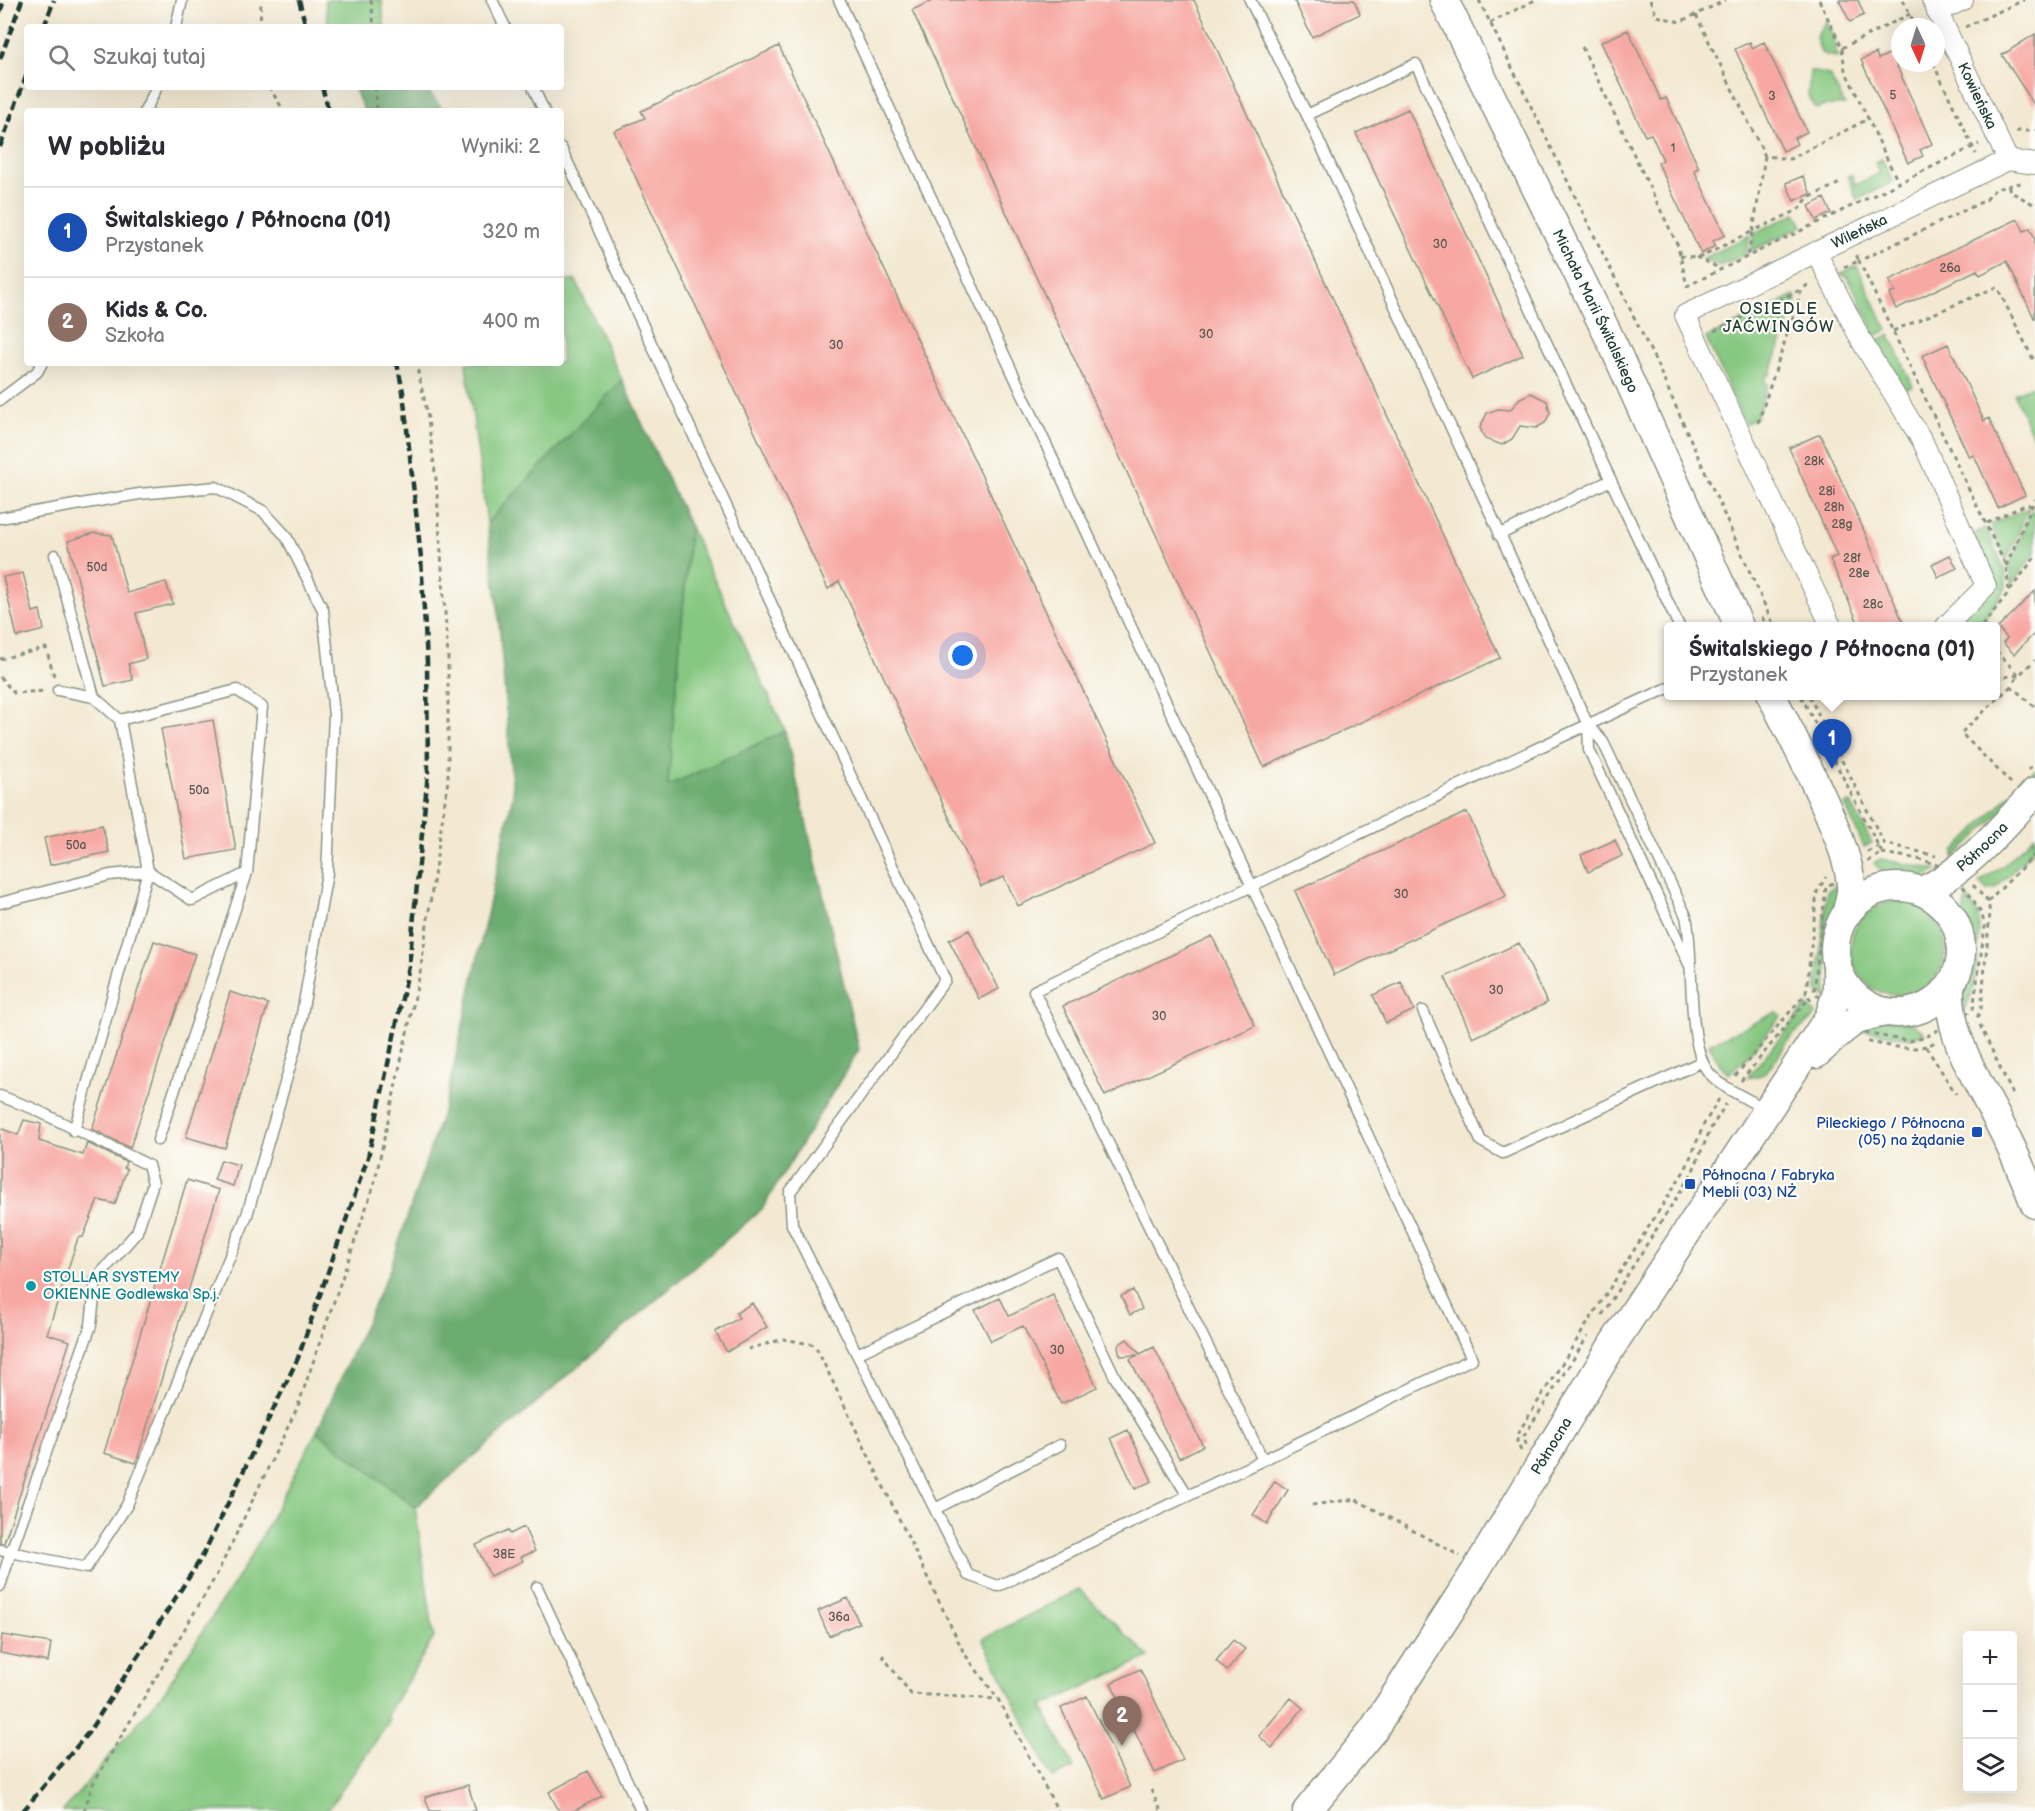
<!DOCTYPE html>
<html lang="pl">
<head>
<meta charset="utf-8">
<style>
  body { margin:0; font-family:"Balsamiq Sans",sans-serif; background:#f7f7f7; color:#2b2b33 }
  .controls { position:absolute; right:18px; bottom:18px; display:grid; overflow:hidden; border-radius:6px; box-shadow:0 6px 24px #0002 }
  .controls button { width:54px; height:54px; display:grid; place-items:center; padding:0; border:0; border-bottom:2px solid #e1e1e2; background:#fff; color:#2b2b33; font:30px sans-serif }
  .compass { position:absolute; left:1891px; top:18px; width:54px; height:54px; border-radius:50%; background:#fff; box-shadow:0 6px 24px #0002; rotate:176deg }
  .you { position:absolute; left:963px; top:656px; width:21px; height:21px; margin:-15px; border:4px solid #fff; border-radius:50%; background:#1a73e8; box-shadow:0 0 0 9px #1a73e833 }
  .badge { display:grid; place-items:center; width:39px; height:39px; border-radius:50%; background:#1a73e8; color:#fff; font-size:20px; font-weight:700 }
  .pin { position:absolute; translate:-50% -50px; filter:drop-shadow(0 2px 3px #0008) }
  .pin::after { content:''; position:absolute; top:32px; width:21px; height:18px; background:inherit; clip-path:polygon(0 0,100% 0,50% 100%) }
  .popup { position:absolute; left:1664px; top:622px; width:336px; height:78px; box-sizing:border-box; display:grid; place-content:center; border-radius:6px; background:#fff; filter:drop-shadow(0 2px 4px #0005); font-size:20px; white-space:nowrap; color:#7c7c81 }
  .popup b { font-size:22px; color:#2b2b33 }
  .popup::after { content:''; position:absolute; left:50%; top:100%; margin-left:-12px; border:12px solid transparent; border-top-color:#fff }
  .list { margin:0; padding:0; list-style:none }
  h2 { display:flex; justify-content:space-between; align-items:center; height:78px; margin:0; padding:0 24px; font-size:26px }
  h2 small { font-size:20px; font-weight:400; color:#7c7c81 }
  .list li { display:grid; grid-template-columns:39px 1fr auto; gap:18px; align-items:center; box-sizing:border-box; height:90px; padding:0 24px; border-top:2px solid #e1e1e2 }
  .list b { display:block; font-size:22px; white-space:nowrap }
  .list p { margin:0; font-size:20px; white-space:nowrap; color:#7c7c81 }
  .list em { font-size:20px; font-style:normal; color:#7c7c81 }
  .icon { flex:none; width:33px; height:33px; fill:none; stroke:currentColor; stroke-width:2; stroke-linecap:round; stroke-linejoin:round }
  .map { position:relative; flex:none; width:2035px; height:1811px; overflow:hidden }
  .search { position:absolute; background:#fff; box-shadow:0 6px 24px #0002; left:24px; top:24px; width:540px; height:66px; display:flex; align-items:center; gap:15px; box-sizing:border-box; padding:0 21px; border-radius:6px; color:#7c7c81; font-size:22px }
  .panel { position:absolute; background:#fff; box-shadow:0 6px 24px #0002; left:24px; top:108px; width:540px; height:258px; border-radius:6px }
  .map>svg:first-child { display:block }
  .green { fill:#86c881; stroke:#52825a; stroke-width:1.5 }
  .forest { fill:#6cac6f; stroke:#467452; stroke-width:1.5 }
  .building { fill:#f7a8a3 }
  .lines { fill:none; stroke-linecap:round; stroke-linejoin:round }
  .lane-casing { stroke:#899383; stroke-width:13 }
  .street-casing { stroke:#899383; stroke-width:22 }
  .secondary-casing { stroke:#899383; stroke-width:31 }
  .path { stroke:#899383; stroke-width:3; stroke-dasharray:4.5 4.5; stroke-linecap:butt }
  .lane { stroke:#fff; stroke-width:10 }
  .street { stroke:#fff; stroke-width:20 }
  .secondary { stroke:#fff; stroke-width:28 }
  .rail { stroke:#1f3d34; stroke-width:4.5; stroke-dasharray:9 4.5; stroke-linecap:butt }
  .transit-dot { fill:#1a4fb4; stroke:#fdfcf7; stroke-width:2 }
  .culture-dot { fill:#0f9aa8; stroke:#fdfcf7; stroke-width:2 }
  .labels { text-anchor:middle; stroke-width:4.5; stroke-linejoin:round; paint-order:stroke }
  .number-label { font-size:12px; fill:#555850 }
  .street-label { font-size:15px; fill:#1f3d34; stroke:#fdfcf7 }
  .transit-label { font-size:15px; fill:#164399; stroke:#fdfcf7; text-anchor:end }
  .culture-label { font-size:15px; fill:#0d838f; stroke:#fdfcf7; text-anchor:start }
  .neighbourhood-label { font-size:16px; letter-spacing:1.5px; fill:#1f3d34; stroke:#fdfcf7 }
</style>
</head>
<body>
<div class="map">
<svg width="2035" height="1811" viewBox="0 0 2035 1811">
  <rect width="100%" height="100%" fill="#fdfcf7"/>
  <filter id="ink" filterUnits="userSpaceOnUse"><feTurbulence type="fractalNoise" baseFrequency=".0167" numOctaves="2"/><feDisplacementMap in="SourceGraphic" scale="12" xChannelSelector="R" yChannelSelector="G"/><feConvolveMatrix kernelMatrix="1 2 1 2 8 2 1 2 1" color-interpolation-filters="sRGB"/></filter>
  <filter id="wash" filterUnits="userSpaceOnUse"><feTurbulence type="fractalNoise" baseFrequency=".008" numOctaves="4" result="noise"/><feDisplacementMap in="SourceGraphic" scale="24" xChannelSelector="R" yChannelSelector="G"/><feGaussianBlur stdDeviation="1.35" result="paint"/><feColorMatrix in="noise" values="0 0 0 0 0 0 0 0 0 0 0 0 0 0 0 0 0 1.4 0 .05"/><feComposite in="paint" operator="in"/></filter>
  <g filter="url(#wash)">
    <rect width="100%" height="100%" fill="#f3e9d2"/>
    <path class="green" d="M 325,0 L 382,0 L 384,27 L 345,27 L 328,23 Z
      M 1826,21 L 1834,38 L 1837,58 L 1821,53 L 1816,37 Z
      M 1810,71 L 1829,75 L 1845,105 L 1827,105 L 1816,109 L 1808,95 Z
      M 1882,159 L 1893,182 L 1857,200 L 1848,175 L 1852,175 L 1856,185 L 1880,173 L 1875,163 Z
      M 1796,213 L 1803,226 L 1751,251 L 1754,233 Z
      M 1750,235 L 1746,254 L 1720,266 L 1702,259 Z
      M 1857,266 L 1887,330 L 1870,339 L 1872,326 L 1848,277 L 1839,274 Z
      M 561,279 L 576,281 L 622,380 L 487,523 L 466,363 L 561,363 Z
      M 1795,295 L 1796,299 L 1770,375 L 1767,375 L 1764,382 L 1768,384 L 1756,418 L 1745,424 L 1706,338 Z
      M 1890,335 L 1913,386 L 1901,390 L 1872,343 Z
      M 2035,385 L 2035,438 L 2034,439 L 2014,394 Z
      M 2029,508 L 2007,559 L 2005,558 L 1991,527 L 1993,523 Z
      M 2032,510 L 2035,513 L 2035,553 L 2012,584 L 2009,566 Z
      M 690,527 L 785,731 L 667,787 Z
      M 1983,529 L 1987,530 L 2006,574 L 2006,588 L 1979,626 L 1951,626 L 1996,579 L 1973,534 Z
      M 2035,769 L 2035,779 L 1954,858 L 1954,851 Z
      M 1851,803 L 1872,843 L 1864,847 L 1845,805 Z
      M 2035,835 L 2035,848 L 1995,889 L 1987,890 L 1979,883 L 2004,865 Z
      M 1880,859 L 1938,870 C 1914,884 1893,886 1874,863 Z
      M 1842,881 L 1827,939 L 1827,998 L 1817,991 L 1817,985 L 1827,891 Z
      M 1967,897 L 1978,914 L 1979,923 C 1979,944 1977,995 1964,1009 L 1961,980 L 1968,954 L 1963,914 Z
      M1851 948a47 47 0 1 1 94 0a47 47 0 1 1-94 0Z
      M 1807,1005 L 1816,1014 C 1809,1023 1799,1029 1791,1037 C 1779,1051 1770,1080 1748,1077 Z
      M 1777,1012 L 1781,1016 L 1746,1058 L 1729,1073 L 1721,1066 L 1709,1044 Z
      M 1881,1019 L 1912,1023 L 1925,1033 L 1910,1038 L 1864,1030 Z
      M 317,1431 L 415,1507 L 434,1637 L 387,1715 L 389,1722 L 327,1811 L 63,1811 L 164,1692 L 251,1556 Z
      M 1079,1589 L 1149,1657 L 1042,1706 L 1074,1768 L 1052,1778 L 983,1639 Z"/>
    <path class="forest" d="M 354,87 L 425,87 L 444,111 L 364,111 Z
      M 622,380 L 690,527 L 668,786 L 785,731 L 859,1049 L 762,1209 L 415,1507 L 317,1431 L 390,1269 L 447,1098 L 513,795 L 498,609 L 487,523 Z"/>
    <g id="blocks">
      <path class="building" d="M 934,0 L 1194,0 L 1500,658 L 1264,767 L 912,10 Z
        M 1294,0 L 1354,0 L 1360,14 L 1312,37 Z
        M 1839,0 L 1858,0 L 1864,15 L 1850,22 Z
        M 1628,30 L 1661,100 L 1666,98 L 1699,168 L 1694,170 L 1725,235 L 1713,241 L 1715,246 L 1701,254 L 1658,163 L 1663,160 L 1651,134 L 1645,136 L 1601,42 Z
        M 2035,34 L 2035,106 L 2002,55 Z
        M 1750,42 L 1752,48 L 1764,42 L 1807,132 L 1794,138 L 1797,144 L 1783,151 L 1735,49 Z
        M 779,46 L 1155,843 L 1018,906 L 1004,877 L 981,886 L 839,581 L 828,589 L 614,131 L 645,118 L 641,111 Z
        M 1876,53 L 1878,59 L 1891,53 L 1932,144 L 1920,150 L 1923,156 L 1908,163 L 1861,60 Z
        M 1408,109 L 1523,355 L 1472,379 L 1356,133 Z
        M 1803,176 L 1811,194 L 1794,201 L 1786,183 Z
        M 1824,198 L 1831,213 L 1816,220 L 1809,206 Z
        M 2018,219 L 2024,231 L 2030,228 L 2035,239 L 2035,320 L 2007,261 L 1980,275 L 1977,270 L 1896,309 L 1889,294 L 1895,292 L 1889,280 Z
        M 1948,344 L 1984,421 L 1989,418 L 2025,495 L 1998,508 L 1974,455 L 1969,457 L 1922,356 Z
        M 1531,393 L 1547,401 L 1550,413 L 1545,423 L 1536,428 L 1520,426 L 1512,439 L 1502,445 L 1485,439 L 1480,428 L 1487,413 L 1498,409 L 1510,410 L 1520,398 Z
        M 1820,434 L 1862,526 L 1905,627 L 1860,627 L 1830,559 L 1837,556 L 1789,448 Z
        M 94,533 L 112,535 L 127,593 L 166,582 L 173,604 L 136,613 L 146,659 L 128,664 L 133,680 L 105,686 L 68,541 Z
        M 1950,555 L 1957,568 L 1938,577 L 1932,564 Z
        M 23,573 L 33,612 L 40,610 L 44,630 L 17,637 L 3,577 Z
        M 2035,591 L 2035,633 L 2014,654 L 2003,643 L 2007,638 L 1998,628 Z
        M 213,720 L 236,850 L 186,859 L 161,729 Z
        M 1467,812 L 1506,896 L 1334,975 L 1295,891 Z
        M 102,825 L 109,852 L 50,865 L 44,838 Z
        M 1615,840 L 1622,856 L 1588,872 L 1581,855 Z
        M 969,930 L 999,989 L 979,999 L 949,940 Z
        M 1212,936 L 1255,1026 L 1105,1096 L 1063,1006 Z
        M 154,941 L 195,954 L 130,1148 L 92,1129 Z
        M 1519,943 L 1547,1003 L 1473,1038 L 1445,977 Z
        M 1401,982 L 1414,1010 L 1386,1023 L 1373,995 Z
        M 230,992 L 268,1004 L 225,1148 L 186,1137 Z
        M 24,1120 L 41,1124 L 39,1141 L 83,1155 L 87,1143 L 126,1162 L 124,1168 L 127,1169 L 115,1204 L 98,1200 L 83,1237 L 78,1238 L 47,1334 L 70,1341 L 4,1543 L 0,1543 L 0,1128 L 18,1135 Z
        M 221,1160 L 239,1165 L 233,1186 L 214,1180 Z
        M 187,1180 L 219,1190 L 136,1463 L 104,1453 Z
        M 1133,1290 L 1142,1309 L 1130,1315 L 1121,1296 Z
        M 1053,1295 L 1097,1387 L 1061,1404 L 1023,1326 L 991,1341 L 975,1310 L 1000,1298 L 1009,1316 Z
        M 752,1303 L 767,1327 L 727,1352 L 715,1332 L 739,1318 L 736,1313 Z
        M 1127,1339 L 1140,1354 L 1154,1347 L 1203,1446 L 1179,1458 L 1130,1359 L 1138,1355 L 1121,1356 L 1119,1352 L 1118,1345 Z
        M 1128,1430 L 1152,1481 L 1135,1489 L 1111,1438 Z
        M 1275,1481 L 1288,1490 L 1267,1524 L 1253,1515 Z
        M 524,1527 L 535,1551 L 521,1557 L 523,1561 L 490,1576 L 476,1545 L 508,1530 L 510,1534 Z
        M 848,1598 L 859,1623 L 829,1636 L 818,1611 Z
        M 2,1635 L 51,1643 L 48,1662 L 0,1653 Z
        M 1233,1640 L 1245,1649 L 1227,1671 L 1216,1661 Z
        M 1140,1669 L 1183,1760 L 1155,1773 L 1111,1683 Z
        M 1087,1696 L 1130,1787 L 1104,1799 L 1061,1708 Z
        M 1291,1698 L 1303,1708 L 1272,1748 L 1259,1736 Z
        M 588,1771 L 602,1796 L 574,1811 L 559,1811 L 549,1792 Z
        M 468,1785 L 476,1811 L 430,1811 L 425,1797 Z"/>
    </g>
  </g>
  <g filter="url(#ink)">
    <use href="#blocks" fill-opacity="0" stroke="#899383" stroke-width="1.5"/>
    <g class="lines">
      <defs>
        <path id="lane" d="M 492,0 L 505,27
          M 839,0 L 1472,1359 L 1263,1460 L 1034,991 C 1246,891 1455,784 1668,688
          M 1250,0 L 1307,115 L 1588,725 L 1603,742 L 1686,916 C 1695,958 1685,1046 1710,1074 C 1724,1089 1748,1099 1765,1109
          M 176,27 L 182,0
          M 533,87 L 544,111
          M 145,111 L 157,87
          M 1307,115 L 1416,64 L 1679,626
          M 561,148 L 945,980 L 790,1192 L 792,1225 L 968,1575 L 998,1586 L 1263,1460
          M 0,400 L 37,372 L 42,363
          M 0,518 L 139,494 L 216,487 L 263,511 L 286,536 L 323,610 L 334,715 L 327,873 L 297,1042 L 247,1215 L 127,1505 L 86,1568 L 11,1552 L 91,1325 L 96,1279 L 137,1232 L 153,1183 L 148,1165 L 32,1108 L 0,1096
          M 1499,535 L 1611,480
          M 55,555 L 94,697 L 58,690
          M 1588,725 L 1589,750 L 1690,966
          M 0,903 L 110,875 L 148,871 L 192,900 L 247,873 L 262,707 L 237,690 L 120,720
          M 1423,1011 L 1481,1141 L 1503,1153 L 1701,1062
          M 74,1131 L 148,871 L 120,720 L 94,697
          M 158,1140 L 247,873
          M 857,1354 L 1058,1258 L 1115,1377 L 1188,1496
          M 935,1509 L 1060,1445
          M 0,1550 L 11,1552 L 0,1586
          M 537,1587 L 641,1811"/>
        <g id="street">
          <path id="s1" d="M 1932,0 L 2008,160"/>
          <path d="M 1937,12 L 1963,0"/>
          <path d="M 1816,252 L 1862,342 L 1923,442 L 1986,586 L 1946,626"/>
          <path id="s2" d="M 1831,626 L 1685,315 L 2008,160 L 2035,164"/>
        </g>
        <g id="secondary">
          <path id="s3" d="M 1444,0 L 1614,347 L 1739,626"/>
          <path d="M 1772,696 C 1792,738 1854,849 1851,892 C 1850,899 1848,907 1846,915"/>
          <circle cx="1898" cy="950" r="63"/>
          <path id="s4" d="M 1921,891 C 1964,874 2003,826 2035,792"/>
          <path d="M 1950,986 C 1948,1033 1972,1071 1993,1111 C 2009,1141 2023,1172 2035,1204"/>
          <path d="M 1816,1054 C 1843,1031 1850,1016 1887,1012"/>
          <path id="s5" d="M 1307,1811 L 1373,1730 L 1475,1572 L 1615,1341 L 1829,1017 L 1837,992 L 1837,963"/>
        </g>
      </defs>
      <use href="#lane" class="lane-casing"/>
      <use href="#street" class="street-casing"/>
      <use href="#secondary" class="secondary-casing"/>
      <path class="path" d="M 371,0 L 374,27
        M 1479,0 L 1655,360 L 1774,626
        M 1650,0 L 1657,16 L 1680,22 L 1726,0
        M 1819,0 L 1842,48 L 1845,70 L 1898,182
        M 1903,0 L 1916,27
        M 1696,15 L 1765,156 L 1790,159 L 1868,119
        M 1490,23 L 1535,0
        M 260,27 L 261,0
        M 1965,27 L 2024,0
        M 1582,47 L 1678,246 L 1687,286 L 1979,144
        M 1842,48 L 1910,14
        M 1933,63 L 1976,154
        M 269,87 L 284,111
        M 375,87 L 377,111
        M 2016,131 L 2035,131
        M 1765,156 L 1753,231 L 1798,210 L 1808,198 L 1840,183
        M 2008,186 L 2011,192 L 2035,205
        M 1680,256 L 1701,257 L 1753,231 L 1747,256
        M 1696,257 L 1721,269
        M 1844,267 L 1859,261 L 1856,254
        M 1714,331 L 1802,289
        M 1893,331 L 1997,287 L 2035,363
        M 1758,423 L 1802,289 L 1811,283
        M 1987,523 L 2027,504 L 2035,508
        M 2006,566 L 2035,499
        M 2010,590 L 2035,557
        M 1762,617 L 1766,626
        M 1982,626 L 2009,592 L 2006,566 L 1859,261 L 1986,200 L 1995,189 L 2025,182
        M 1996,651 L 2019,675 L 2035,660
        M 0,659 L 46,648 L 54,676
        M 0,677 L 14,693 L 45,691
        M 1996,678 L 2019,675 L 2011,686 L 2035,707
        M 2011,686 L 1961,733 L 2011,783
        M 1801,696 L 1882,853
        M 1809,696 L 1884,843 L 1936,856
        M 2028,770 L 2035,763
        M 1867,852 L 1884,843
        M 1882,853 C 1899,856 1921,858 1937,865 C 1956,873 1982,907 1985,926 L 1973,1010 L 1924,1038 L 1908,1041 L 1859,1032 L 1814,992 L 1826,887 Z
        M 1973,885 L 1988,902 L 1990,913 L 1981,1009 L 1977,1018
        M 1988,902 L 2035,854
        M 1811,1000 L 1806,993 L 1817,892 L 1826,877
        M 1980,1025 L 2014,1097
        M 1868,1042 C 1889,1045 1915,1054 1935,1042
        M 1926,1047 L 1956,1094
        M 1735,1076 L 1806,993
        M 1741,1081 L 1809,998
        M 1602,1315 L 1692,1173 L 1711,1128 L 1726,1104
        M 748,1349 L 784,1339 L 815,1345 L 964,1653 L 998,1699 L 1058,1811
        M 1526,1445 L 1524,1436 L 1588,1336
        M 1521,1451 L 1517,1442 L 1518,1433 L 1686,1168 L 1704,1124 L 1719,1099
        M 1312,1505 L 1355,1499 L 1460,1556
        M 882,1655 L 911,1694 L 998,1699
        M 1151,1790 L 1161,1811
        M 84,1811 L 93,1784 L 216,1576 L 298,1406 L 374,1185 L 420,973 L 448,780 L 448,657 L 436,479 L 427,412 L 416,363"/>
      <use href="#lane" class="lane"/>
      <use href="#street" class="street"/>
      <use href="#secondary" class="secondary"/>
      <path class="rail" d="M 299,0 L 306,27
        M 0,12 L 4,0
        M 44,27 L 54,0
        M 0,59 L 22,0
        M 322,87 L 329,111
        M 0,147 L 27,74
        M 23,1811 L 88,1733 L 202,1557 L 298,1358 L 368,1157 L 409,966 L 428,773 L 427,662 L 421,558 L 403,392 L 397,363"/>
    </g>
  </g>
  <g class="transit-dot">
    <rect x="1971" y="1126" width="12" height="12" rx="3"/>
    <rect x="1684" y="1178" width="12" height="12" rx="3"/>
  </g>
  <circle class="culture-dot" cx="31" cy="1286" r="6"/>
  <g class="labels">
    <g class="number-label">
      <text x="1893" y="99">5</text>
      <text x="1772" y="100">3</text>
      <text x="1673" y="152">1</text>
      <text x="1440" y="248">30</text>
      <text x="1950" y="272">26a</text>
      <text x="1206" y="338">30</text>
      <text x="836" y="349">30</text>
      <text x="1814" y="465">28k</text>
      <text x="1827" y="495">28i</text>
      <text x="1834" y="511">28h</text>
      <text x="1842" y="528">28g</text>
      <text x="1852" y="562">28f</text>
      <text x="97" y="571">50d</text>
      <text x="1859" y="577">28e</text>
      <text x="1873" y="608">28c</text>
      <text x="199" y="794">50a</text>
      <text x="76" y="849">50a</text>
      <text x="1401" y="898">30</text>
      <text x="1496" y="994">30</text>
      <text x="1159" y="1020">30</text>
      <text x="1057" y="1354">30</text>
      <text x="504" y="1558">38E</text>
      <text x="839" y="1621">36a</text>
    </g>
    <g class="street-label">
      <text dy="5" stroke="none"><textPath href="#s1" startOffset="106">Kowieńska</textPath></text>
      <text dy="5" stroke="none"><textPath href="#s2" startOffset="537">Wileńska</textPath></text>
      <text dy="5" stroke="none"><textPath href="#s3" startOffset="346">Michała Marii Świtalskiego</textPath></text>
      <text dy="5" stroke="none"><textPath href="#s4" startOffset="76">Północna</textPath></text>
      <text dy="5" stroke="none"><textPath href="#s5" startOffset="440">Północna</textPath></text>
    </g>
    <g class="transit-label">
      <text x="1965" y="1128">Pileckiego / Północna<tspan x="1965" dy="17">(05) na żądanie</tspan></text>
      <text x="1702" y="1180" text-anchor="start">Północna / Fabryka<tspan x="1702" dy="17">Mebli (03) NŻ</tspan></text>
    </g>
    <g class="culture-label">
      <text x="43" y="1282">STOLLAR SYSTEMY<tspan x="43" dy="17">OKIENNE Godlewska Sp.j.</tspan></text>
    </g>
    <g class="neighbourhood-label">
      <text x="1779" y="314">OSIEDLE<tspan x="1779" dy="18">JAĆWINGÓW</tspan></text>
    </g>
  </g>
</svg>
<div class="controls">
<button>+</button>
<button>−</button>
<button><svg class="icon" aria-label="layers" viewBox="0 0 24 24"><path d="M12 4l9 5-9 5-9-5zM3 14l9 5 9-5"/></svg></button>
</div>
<svg class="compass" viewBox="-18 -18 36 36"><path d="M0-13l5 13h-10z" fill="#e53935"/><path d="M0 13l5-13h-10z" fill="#7c7c81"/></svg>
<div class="you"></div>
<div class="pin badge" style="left:1832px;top:769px;background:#1a4fb4">1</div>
<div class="popup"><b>Świtalskiego / Północna (01)</b>Przystanek</div>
<div class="pin badge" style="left:1122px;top:1746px;background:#8d6e63">2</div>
<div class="search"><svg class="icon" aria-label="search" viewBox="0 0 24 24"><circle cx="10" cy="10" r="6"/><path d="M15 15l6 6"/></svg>Szukaj tutaj</div>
<section class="panel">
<h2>W pobliżu<small>Wyniki: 2</small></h2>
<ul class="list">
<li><span class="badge" style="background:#1a4fb4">1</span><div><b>Świtalskiego / Północna (01)</b><p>Przystanek</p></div><em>320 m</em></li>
<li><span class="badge" style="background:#8d6e63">2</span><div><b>Kids &amp; Co.</b><p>Szkoła</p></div><em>400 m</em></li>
</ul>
</section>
</div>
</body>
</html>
